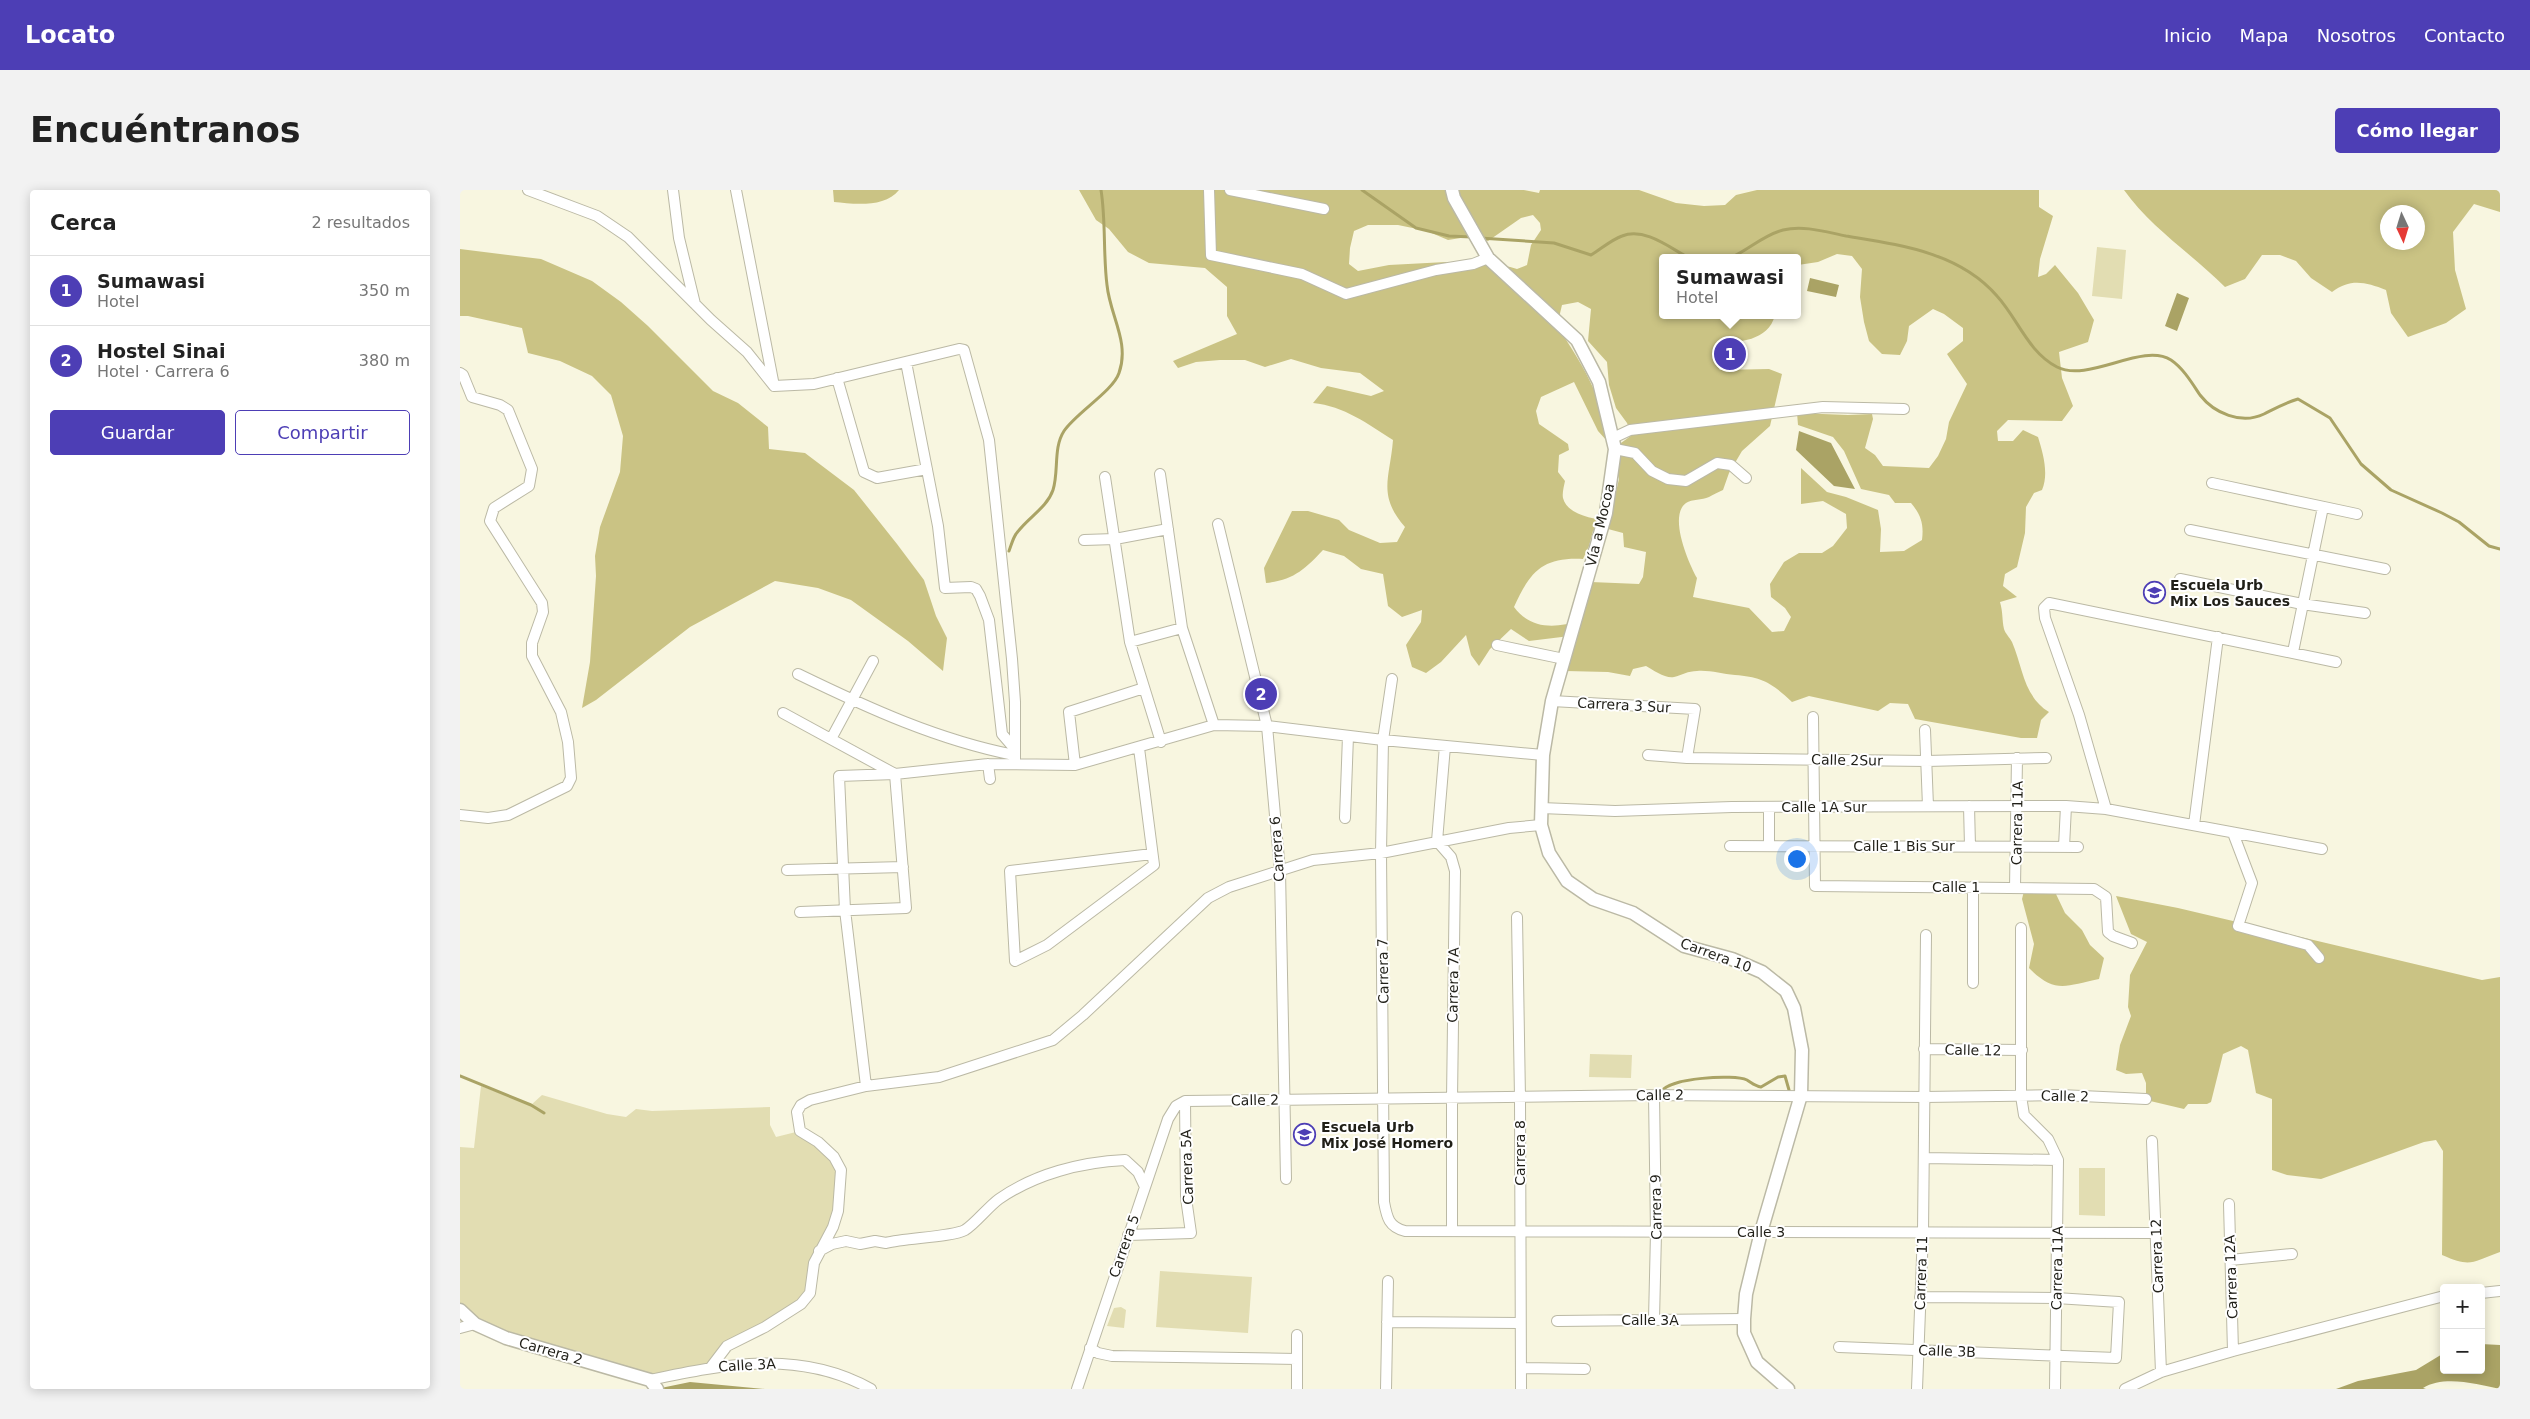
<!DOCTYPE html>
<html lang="es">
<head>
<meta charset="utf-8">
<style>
  body { margin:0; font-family:"DejaVu Sans",sans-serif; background:#f2f2f2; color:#222 }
  .controls { position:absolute; right:15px; bottom:15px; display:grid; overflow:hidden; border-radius:5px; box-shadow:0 2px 12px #0003 }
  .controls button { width:45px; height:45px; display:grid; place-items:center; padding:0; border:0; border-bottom:1px solid #e0e0e0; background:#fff; color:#222; font:25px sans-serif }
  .compass { position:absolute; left:1920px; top:15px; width:45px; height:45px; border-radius:50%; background:#fff; box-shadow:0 2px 12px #0003; rotate:176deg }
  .you { position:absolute; left:1336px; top:668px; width:18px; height:18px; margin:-12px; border:4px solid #fff; border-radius:50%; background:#1a73e8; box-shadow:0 0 0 8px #1a73e833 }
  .badge { display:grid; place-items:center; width:32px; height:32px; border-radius:50%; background:#4d3eb5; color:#fff; font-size:16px; font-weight:700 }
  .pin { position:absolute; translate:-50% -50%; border:2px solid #fff; box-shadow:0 1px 5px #0006 }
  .popup { position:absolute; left:1199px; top:64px; width:142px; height:65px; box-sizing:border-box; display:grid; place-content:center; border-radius:5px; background:#fff; filter:drop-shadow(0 1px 4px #0005); font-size:16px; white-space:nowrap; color:#767676 }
  .popup b { font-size:19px; color:#222 }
  .popup::after { content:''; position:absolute; left:50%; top:100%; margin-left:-10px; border:10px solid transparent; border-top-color:#fff }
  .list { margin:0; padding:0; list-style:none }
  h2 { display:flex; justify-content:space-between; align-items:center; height:65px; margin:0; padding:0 20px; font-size:21px }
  h2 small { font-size:16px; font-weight:400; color:#767676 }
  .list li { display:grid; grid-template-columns:32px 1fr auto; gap:15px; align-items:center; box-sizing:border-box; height:70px; padding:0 20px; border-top:1px solid #e0e0e0 }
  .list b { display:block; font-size:19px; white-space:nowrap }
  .list p { margin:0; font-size:16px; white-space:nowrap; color:#767676 }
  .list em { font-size:16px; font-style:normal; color:#767676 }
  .actions { display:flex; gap:10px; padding:15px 20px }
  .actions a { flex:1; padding:11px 0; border:1px solid #4d3eb5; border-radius:5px; text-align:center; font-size:18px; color:#4d3eb5 }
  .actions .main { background:#4d3eb5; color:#fff }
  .map { position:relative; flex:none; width:2040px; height:1199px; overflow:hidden; border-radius:5px }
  header { display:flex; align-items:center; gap:30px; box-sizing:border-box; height:70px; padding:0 25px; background:#4d3eb5; color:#fff }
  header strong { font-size:24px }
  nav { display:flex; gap:28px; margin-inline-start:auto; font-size:18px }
  .intro { display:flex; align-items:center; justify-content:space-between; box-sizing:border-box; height:120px; padding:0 30px }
  h1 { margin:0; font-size:35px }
  .button { padding:12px 22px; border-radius:5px; background:#4d3eb5; color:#fff; font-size:18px; font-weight:700 }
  main { display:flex; gap:30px; padding:0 30px }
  aside { flex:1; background:#fff; border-radius:5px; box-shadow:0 2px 12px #0003 }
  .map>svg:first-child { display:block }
  .green { fill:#e2ddb2 }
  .forest { fill:#cac384; fill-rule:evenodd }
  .water { fill:#aaa365 }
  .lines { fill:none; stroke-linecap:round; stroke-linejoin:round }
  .stream { stroke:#aaa365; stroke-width:3 }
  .minor-casing { stroke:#bbb9a5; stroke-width:12 }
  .major-casing { stroke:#bbb9a5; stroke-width:15 }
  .minor { stroke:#fff; stroke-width:10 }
  .major { stroke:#fff; stroke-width:12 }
  .labels { text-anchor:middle; stroke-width:4; stroke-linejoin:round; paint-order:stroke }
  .street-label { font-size:14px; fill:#201f18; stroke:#fff }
  .poi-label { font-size:14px; font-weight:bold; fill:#201f18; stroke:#fff; text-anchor:start }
</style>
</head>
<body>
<header>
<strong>Locato</strong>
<nav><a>Inicio</a><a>Mapa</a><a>Nosotros</a><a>Contacto</a></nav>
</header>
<div class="intro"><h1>Encuéntranos</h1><a class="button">Cómo llegar</a></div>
<main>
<aside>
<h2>Cerca<small>2 resultados</small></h2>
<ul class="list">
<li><span class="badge">1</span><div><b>Sumawasi</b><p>Hotel</p></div><em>350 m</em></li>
<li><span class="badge">2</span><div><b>Hostel Sinai</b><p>Hotel · Carrera 6</p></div><em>380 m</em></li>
</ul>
<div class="actions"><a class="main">Guardar</a><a>Compartir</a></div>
</aside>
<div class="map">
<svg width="2040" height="1199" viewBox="0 0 2040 1199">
  <rect width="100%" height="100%" fill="#f8f6e0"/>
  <path class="green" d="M 1637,57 L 1666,60 L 1662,109 L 1632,106 Z
    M 1130,864 L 1172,865 L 1171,888 L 1129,887 Z
    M 21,896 L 71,915 L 82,905 L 147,924 L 166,927 L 176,919 L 192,921 L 310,917 L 310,935 L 316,947 L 340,941 L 374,967 L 380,1004 L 359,1062 L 350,1103 L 267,1156 L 251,1177 L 190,1190 L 46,1148 L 0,1120 L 0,957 L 14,958 Z
    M 1619,978 L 1645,978 L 1645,1026 L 1619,1025 Z
    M 700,1081 L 792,1087 L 788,1143 L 696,1137 Z
    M 661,1117 L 666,1120 L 664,1138 L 647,1136 L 654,1118 Z"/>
  <path class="forest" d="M 373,0 L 439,0 C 425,18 394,14 374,12 Z
    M 619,0 L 1064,0 L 1079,3 L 1080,0 L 1179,0 L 1216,13 L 1244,16 L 1265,15 L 1276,5 L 1297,0 L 1596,0 L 1579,0 L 1579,17 L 1593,26 L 1580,69 L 1578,87 L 1586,84 L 1595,75 L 1618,103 L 1634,130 L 1628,152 L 1599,162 L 1602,188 L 1613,216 L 1602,231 L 1548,230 L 1537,241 L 1538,251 L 1553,251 L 1563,240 L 1578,247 C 1583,263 1589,284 1582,300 L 1574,303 L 1566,317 L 1565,343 L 1557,377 L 1545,384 L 1543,396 L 1557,407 L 1540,412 C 1543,422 1542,430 1544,439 C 1545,443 1550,448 1552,452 C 1563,477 1563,506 1589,522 L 1581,530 L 1577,548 L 1561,548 L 1455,529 L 1448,514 L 1430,513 L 1418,521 L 1349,506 L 1332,512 C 1312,493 1302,487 1275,485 C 1262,484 1250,480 1237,481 C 1228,481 1222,485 1214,487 C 1206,489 1193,480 1186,476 L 1173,479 L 1170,486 L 1148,482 L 1106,481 L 1107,466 L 1118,445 L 1069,451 L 1051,439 L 1030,459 L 1019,476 L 1011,465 L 1006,445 L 981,472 L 966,483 L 952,477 L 946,455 L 961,432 L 962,420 L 942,427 L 928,416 L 923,384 L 901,379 L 884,366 L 863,360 C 845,379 834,390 806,393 L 804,378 L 832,321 L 848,321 L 879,330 L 889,340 L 920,353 L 937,352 L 945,337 C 917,305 930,288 933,250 C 908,234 884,216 853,213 L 867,196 L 911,206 L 924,201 L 900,183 L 861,178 L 831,169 L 805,177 L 785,170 L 760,170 L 736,172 L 718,178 L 713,171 L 777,144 L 767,126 L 767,97 L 745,78 L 689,73 L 668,62 L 649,39 L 636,30 ZM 1073,25 L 1080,33 L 1081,40 L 1071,55 L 1067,75 L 1057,79 C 1036,72 1017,75 995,79 L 986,72 L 929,75 L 898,81 L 889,74 L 890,58 L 894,41 L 908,35 L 938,35 L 967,41 L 988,50 L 1007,47 L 1028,51 L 1061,28 ZM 1377,64 L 1392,66 L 1402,79 L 1400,107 L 1404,132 L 1409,151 L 1422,164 L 1440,165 L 1447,151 L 1449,136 L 1473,119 L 1484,124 L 1503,138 L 1503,151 L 1487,164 L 1507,194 L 1489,232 L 1486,249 L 1478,266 L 1469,278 L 1423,276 L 1415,265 L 1405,258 L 1413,229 L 1412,224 L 1388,225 L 1337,223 L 1338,235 L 1373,247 L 1384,261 L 1401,299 L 1429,305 L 1435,313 L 1451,313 C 1461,325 1464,334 1462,350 L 1444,361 L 1420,362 L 1421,339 L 1418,320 L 1386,307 L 1367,302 L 1341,278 L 1341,314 L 1363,311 L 1386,324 L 1387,338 L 1373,356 L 1362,363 L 1339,363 L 1324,372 L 1310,394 L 1311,407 L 1325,418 L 1331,427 L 1324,441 L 1312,442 L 1289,418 L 1233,407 L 1237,388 C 1229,374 1208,326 1226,313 C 1232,309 1242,310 1249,307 C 1253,305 1258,302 1263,300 L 1269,283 L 1282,261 L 1310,236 L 1322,184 L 1309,179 L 1260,180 L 1255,173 L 1256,155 C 1279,151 1308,152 1315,125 L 1202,125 L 1202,68 L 1338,68 L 1338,75 L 1358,72 ZM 1118,112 L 1131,119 L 1128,151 L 1147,172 L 1149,195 L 1156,218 L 1167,233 L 1172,245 L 1161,253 L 1154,271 L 1159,289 L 1149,331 C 1134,329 1107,325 1103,308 C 1102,303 1104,296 1105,291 L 1098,282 L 1099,265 L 1109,260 L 1108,254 L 1079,234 L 1076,221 L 1081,207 L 1114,192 L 1138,241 L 1147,251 C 1146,211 1119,169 1097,136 L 1102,115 ZM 1148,339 L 1163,343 L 1164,357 L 1186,362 L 1183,387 L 1179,394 L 1131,392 L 1120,430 C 1096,439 1070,439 1054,417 C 1070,382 1082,367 1123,369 L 1129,356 L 1133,341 Z
    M 1664,0 L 2040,0 L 2040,22 L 2014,14 L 1993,42 L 1995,80 L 2006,119 L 1986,133 L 1948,147 L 1931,123 L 1926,100 C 1906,92 1890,88 1872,102 L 1851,88 L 1836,71 L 1820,65 L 1802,65 L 1785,89 L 1765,97 C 1732,64 1691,38 1664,0 ZM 1928,22 L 1958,22 L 1958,52 L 1928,52 Z
    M 0,59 L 81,69 L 132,91 L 161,112 L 188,136 L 253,201 L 278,213 L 308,237 L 309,259 L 345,263 L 394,300 L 437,354 L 464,390 L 476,426 L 487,448 L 483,481 L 448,451 L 391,410 L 358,398 L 315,391 L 230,437 L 136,510 L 122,518 L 130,472 L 136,386 L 135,366 L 140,337 L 160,282 L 163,246 L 151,205 L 132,186 L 100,171 L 68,163 L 62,138 L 8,126 L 0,126 Z
    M 1564,701 L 1595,702 L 1605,723 L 1622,740 L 1630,755 L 1644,768 L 1639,789 C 1605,796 1595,804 1569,778 L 1574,754 L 1562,709 Z
    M 1656,706 L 1718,718 L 2022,790 L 2040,787 L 2040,1062 C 2011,1072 2012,1078 1982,1065 L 1983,961 L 1976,950 L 1964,952 L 1861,989 L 1827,985 L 1812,980 L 1812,909 L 1796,903 L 1788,860 L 1781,856 L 1763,864 L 1751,912 L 1747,914 L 1728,914 L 1724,919 L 1686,910 L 1686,893 L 1682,883 L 1666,884 L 1656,880 L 1660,855 L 1671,826 L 1668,817 L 1670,785 L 1687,752 L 1671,744 Z"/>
  <path class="water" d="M 1350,88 L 1379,95 L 1376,107 L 1347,101 Z
    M 1717,103 L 1729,108 L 1717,141 L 1705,136 Z
    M 1339,241 L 1371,253 L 1395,299 L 1374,296 L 1336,260 Z
    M 2021,1154 L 2040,1155 L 2040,1199 C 2017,1194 1984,1185 1963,1198 L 1966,1199 L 1876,1199 L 1898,1191 L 1956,1180 L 1984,1163 L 1984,1180 L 2021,1180 Z
    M 230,1192 L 305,1199 L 196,1199 Z"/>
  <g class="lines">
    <path class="stream" d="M 902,0 L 956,38 L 989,46 L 1012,47
      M 1020,48 L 1094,53 L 1131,65 C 1141,59 1151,50 1162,46 C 1185,37 1210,58 1229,68
      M 1270,68 C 1289,60 1303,45 1323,40 C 1344,35 1366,42 1386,46 C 1440,55 1499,62 1537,106 C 1558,129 1568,162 1597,177 C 1629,193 1682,152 1711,170 C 1723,178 1732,193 1740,205 C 1754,223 1781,235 1804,224 C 1816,218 1825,213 1838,209 L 1870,228 L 1901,274 L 1931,300 L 1982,323 L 1999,332 L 2029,356 L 2040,359
      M 549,361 C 551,356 553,348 556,344 C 567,328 587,318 593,300 C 599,281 593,258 604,241 C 616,223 653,201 659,183 C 670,152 650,126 647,95 C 643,64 646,31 641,0
      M 0,886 L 71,915 L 84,923
      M 1202,901 C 1209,888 1274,884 1287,890 C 1292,893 1295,896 1301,897 L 1318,887 L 1325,886 L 1329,900"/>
    <defs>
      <path id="minor" d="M 68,0 L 137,26 L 168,47 L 251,130 L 287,162 L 314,196 L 354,194 L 499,159 L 504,160 L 529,250 L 552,469 L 555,512 L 555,574
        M 213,0 L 219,48 L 235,114
        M 276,0 L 314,196
        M 749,0 L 751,65 L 842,84 L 886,104 L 976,80 L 1013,74 L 1028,68
        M 770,0 L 864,19
        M 446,172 L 478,336 L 485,398 L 511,397 L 516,399 L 520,406 L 529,430 L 542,544 L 554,558
        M 0,183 L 3,185 L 12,207 L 40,215 L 48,220 L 72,279 L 69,296 L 34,318 L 30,331 L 82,413 L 83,422 L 72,453 L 72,466 L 101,522 L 108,552 L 111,588 L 107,596 L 48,625 L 28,628 L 0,625
        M 377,188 L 404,282 L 417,288 L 467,279
        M 1153,248 L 1170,240 L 1363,217 L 1444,219
        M 1155,259 L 1175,263 L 1192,281 L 1208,289 L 1226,291 L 1257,273 L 1271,275 L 1286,288
        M 700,284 L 722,438 L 754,535
        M 645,287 L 670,452 L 701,552
        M 1752,293 L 1897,324
        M 758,334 L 807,536 L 820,681 L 826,989
        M 1730,340 L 1925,379
        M 624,350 L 655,349 L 708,339
        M 1720,389 L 1842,414 L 1905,423
        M 670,452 L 722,438
        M 1037,455 L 1104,469
        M 1833,462 L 1863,317
        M 338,484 C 408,518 478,550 554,565
        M 932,489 L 923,550 L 921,663 L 924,1012 C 927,1028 929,1037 945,1041 L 1697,1043
        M 1092,511 L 1235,519 L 1227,568
        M 323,523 L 435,584 L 446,718 L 340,722
        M 1353,527 L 1355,696 L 1634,699 L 1646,707 L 1648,742 L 1653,746 L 1672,753
        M 1465,540 L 1468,616
        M 371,549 L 413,471
        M 985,556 L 977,651 L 991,667 L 995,681 L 992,909 L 992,1041
        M 679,558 L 694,675 L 587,755 L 555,771 L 550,681 L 692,664
        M 1188,565 L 1227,568 L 1467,571 L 1586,568
        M 528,574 L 530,589
        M 615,575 L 609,522 L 684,498
        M 1509,616 L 1510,656
        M 1081,618 L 1155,621 L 1272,617 L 1606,616 L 1646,619 L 1862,659
        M 1646,619 L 1619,525 L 1585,428 L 1584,418 L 1589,413 L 1876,472
        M 885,628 L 888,546
        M 1734,635 L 1758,447
        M 1773,643 L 1792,693 L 1778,736 L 1848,755 L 1859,768
        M 1309,655 L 1309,617
        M 1270,656 L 1618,657
        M 1604,657 L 1606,616
        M 327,680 L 443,677
        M 1555,698 L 1557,568
        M 1057,727 L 1060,908 L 1061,1199
        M 1561,738 L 1561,906 L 1564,925 L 1588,949 L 1598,970 L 1595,1199
        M 1513,793 L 1513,697
        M 1464,859 L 1562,860
        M 406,896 L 385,720 L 379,586 L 435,584 L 528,574 L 615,575 L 754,535 L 807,536 L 923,550 L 1083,565
        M 1194,905 L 1196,1043 L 1194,1130
        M 1692,951 L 1701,1182
        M 1464,968 L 1598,970
        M 1769,1014 L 1773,1161
        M 668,1045 L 731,1043 L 726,1008 L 725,911
        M 359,1061 L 372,1054 L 386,1051 L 400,1054 L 415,1051 L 426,1053 C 445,1048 492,1047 505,1040 C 515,1034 528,1017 539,1009 C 575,984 621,972 665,970 L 678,982 L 685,997
        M 1770,1070 L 1832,1064
        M 2021,1103 L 2040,1101
        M 1097,1131 L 1284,1129
        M 927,1132 L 1060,1133
        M 0,1138 L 15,1134
        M 837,1145 L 837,1199
        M 1379,1157 L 1656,1168 L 1659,1112 L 1596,1108 L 1460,1107
        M 630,1158 L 638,1163 L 652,1166 L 837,1169
        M 251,1177 L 267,1156 L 305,1137 L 341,1114 L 350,1103 L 354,1073 L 373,1037 L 378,1021 L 381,980 L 374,967 L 358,952 L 340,941 L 337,922 L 341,915 L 350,910 L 406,896 L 479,887 L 593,850 L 623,825 L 748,708 L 769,697 L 853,670 L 921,663 L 1049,638 L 1081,635
        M 1061,1178 L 1125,1179
        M 190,1190 C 265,1174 340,1159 411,1199
        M 617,1199 L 708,929 L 716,916 L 725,911 L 1194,905 L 1464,907 L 1600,905 L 1686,909
        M 926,1199 L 928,1091
        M 1457,1199 L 1463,1042 L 1466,745
        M 1665,1199 L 1701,1182 L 1773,1161 L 1984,1106"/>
      <path id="major" d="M 992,0 L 994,8 L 1028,68 L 1117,150 L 1139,192 L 1155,259 L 1146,323 L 1092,511 L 1083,565 L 1081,635 L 1089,663 L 1107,691 L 1133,709 L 1173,723 L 1224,756 L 1272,769 L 1302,782 L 1326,801 L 1334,818 L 1342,860 L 1341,905 L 1301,1042 L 1286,1104 L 1284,1129 L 1284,1143 L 1297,1172 L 1328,1199
        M 0,1120 L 15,1134 L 46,1148 L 190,1190 L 197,1199"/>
    </defs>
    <use href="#minor" class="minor-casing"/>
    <use href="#major" class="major-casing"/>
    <use href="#minor" class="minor"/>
    <use href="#major" class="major"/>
  </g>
  <defs>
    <symbol id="school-ring" viewBox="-11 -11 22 22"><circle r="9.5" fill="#fff" stroke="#4d3eb5" stroke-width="1.5"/><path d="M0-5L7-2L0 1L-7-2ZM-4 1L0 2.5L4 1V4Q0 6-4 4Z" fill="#4d3eb5"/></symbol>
  </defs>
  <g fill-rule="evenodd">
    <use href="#school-ring" x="1682" y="390" width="25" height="25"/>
    <use href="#school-ring" x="832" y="932" width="25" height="25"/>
  </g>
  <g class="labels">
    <g class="street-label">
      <text transform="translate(1140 335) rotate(-77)" y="5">Vía a Mocoa</text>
      <text transform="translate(1164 515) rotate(3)" y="5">Carrera 3 Sur</text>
      <text transform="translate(1387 570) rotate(1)" y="5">Calle 2Sur</text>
      <text x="1364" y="622">Calle 1A Sur</text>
      <text transform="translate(1557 633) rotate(-89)" y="5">Carrera 11A</text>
      <text x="1444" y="661">Calle 1 Bis Sur</text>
      <text transform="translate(817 659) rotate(-94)" y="5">Carrera 6</text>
      <text x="1496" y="702">Calle 1</text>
      <text transform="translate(1256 765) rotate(20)" y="5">Carrera 10</text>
      <text transform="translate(923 781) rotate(-91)" y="5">Carrera 7</text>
      <text transform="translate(993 795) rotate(-89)" y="5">Carrera 7A</text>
      <text transform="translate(1513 860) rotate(1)" y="5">Calle 12</text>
      <text transform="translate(1200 905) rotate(-1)" y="5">Calle 2</text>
      <text transform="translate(1605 906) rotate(1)" y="5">Calle 2</text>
      <text transform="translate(795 910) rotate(-1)" y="5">Calle 2</text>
      <text transform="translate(1060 963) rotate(-90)" y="5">Carrera 8</text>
      <text transform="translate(727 977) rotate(-92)" y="5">Carrera 5A</text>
      <text transform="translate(1196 1017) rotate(-91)" y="5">Carrera 9</text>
      <text x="1301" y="1047">Calle 3</text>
      <text transform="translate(664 1056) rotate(-71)" y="5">Carrera 5</text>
      <text transform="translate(1697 1066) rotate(-92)" y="5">Carrera 12</text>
      <text transform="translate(1597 1078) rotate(-89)" y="5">Carrera 11A</text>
      <text transform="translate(1461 1083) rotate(-88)" y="5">Carrera 11</text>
      <text transform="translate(1771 1087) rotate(-92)" y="5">Carrera 12A</text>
      <text x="1190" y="1135">Calle 3A</text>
      <text transform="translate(91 1161) rotate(16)" y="5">Carrera 2</text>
      <text transform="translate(1487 1161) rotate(2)" y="5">Calle 3B</text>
      <text transform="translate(287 1175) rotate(-3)" y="5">Calle 3A</text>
    </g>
    <g class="poi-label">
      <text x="1710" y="400">Escuela Urb<tspan x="1710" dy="16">Mix Los Sauces</tspan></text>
      <text x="861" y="942">Escuela Urb<tspan x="861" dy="16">Mix José Homero</tspan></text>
    </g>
  </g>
</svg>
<div class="controls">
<button>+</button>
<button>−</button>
</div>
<svg class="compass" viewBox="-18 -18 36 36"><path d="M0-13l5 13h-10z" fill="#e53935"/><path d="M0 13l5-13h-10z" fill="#767676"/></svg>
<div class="you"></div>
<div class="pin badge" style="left:1270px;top:164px">1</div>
<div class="popup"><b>Sumawasi</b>Hotel</div>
<div class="pin badge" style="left:801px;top:504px">2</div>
</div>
</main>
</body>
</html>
